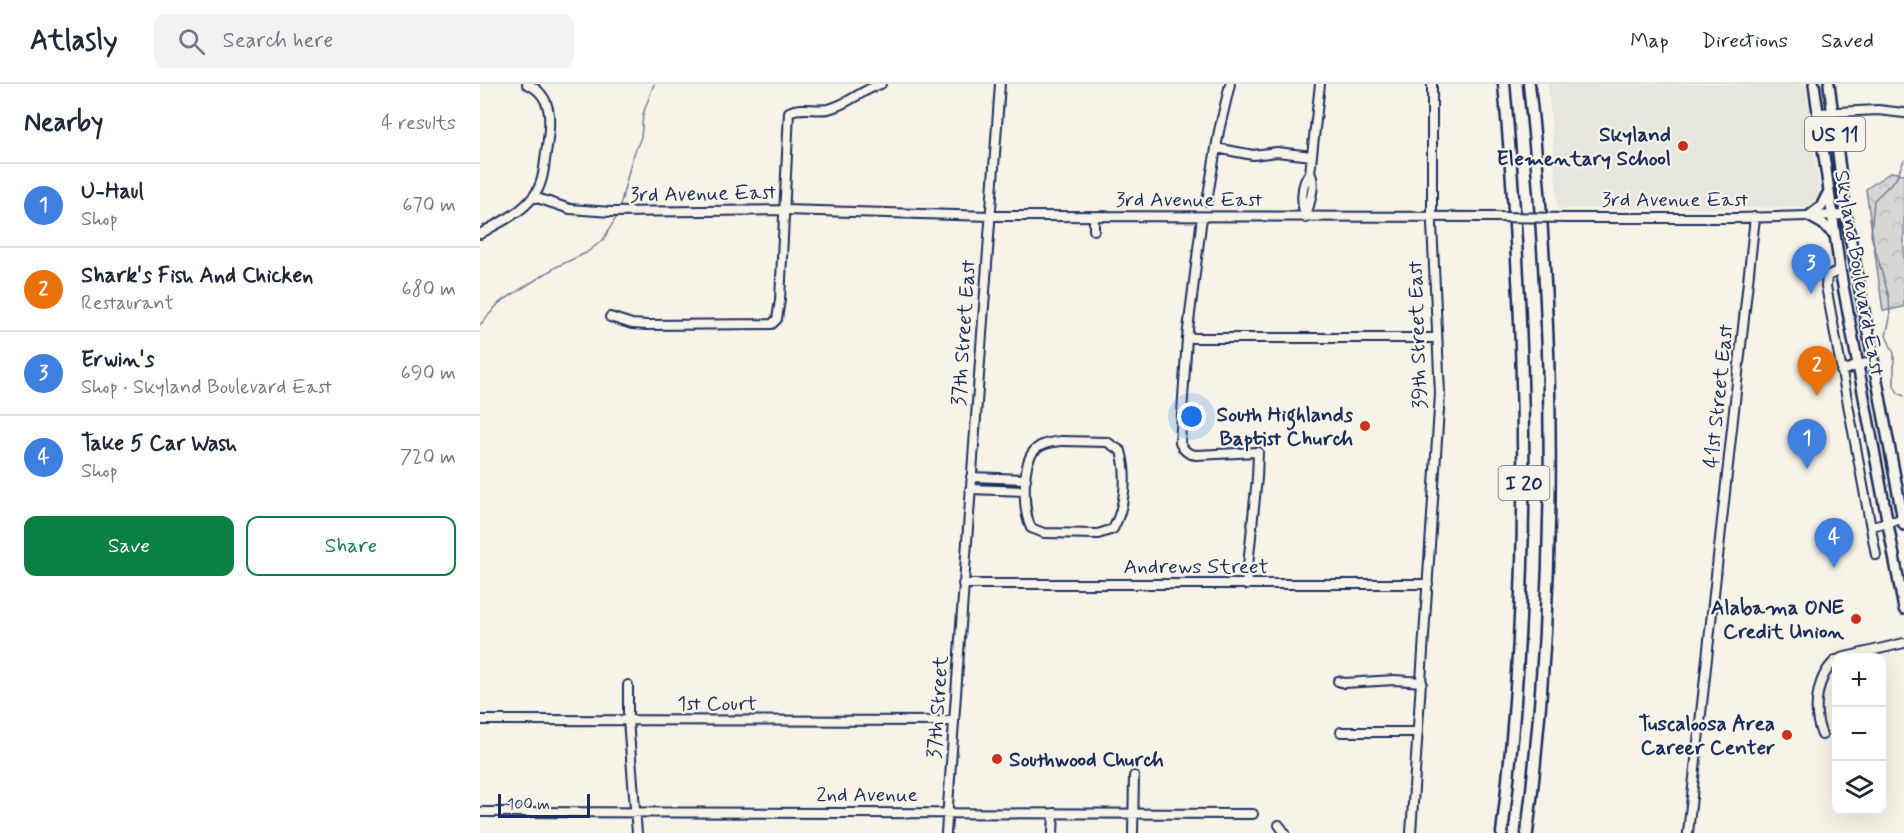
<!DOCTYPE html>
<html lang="en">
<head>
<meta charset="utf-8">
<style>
  body { margin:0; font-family:Mynerve,sans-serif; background:#f2f2f3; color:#1f2937 }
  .controls { position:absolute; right:18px; bottom:18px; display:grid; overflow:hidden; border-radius:12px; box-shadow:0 6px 24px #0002 }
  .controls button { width:54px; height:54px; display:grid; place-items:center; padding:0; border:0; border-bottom:2px solid #e0e1e3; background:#fff; color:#1f2937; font:30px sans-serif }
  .scale { position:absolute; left:18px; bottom:15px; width:92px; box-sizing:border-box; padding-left:6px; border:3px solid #1b2f5e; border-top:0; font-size:16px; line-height:21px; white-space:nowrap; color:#1b2f5e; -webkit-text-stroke:4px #f7f3e8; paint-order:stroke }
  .you { position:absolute; left:712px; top:333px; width:21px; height:21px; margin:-15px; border:4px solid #fff; border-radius:50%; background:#1a73e8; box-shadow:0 0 0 9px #1a73e833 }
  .badge { display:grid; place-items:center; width:39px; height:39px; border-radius:50%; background:#0b8043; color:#fff; font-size:20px; font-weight:700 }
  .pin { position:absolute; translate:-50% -50px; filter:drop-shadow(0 2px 3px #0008) }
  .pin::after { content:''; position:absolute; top:32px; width:21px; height:18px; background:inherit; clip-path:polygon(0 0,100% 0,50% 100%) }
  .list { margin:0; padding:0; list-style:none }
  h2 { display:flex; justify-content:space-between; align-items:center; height:78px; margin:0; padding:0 24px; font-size:26px }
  h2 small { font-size:20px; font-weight:400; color:#747a83 }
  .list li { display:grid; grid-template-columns:39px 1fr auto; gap:18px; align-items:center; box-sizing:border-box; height:84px; padding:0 24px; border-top:2px solid #e0e1e3 }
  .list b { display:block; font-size:22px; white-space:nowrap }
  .list p { margin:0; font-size:20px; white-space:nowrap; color:#747a83 }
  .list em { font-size:20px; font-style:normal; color:#747a83 }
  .actions { display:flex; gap:12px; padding:18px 24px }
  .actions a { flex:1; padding:14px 0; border:2px solid #0b8043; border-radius:12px; text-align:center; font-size:21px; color:#0b8043 }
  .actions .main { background:#0b8043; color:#fff }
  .icon { flex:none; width:33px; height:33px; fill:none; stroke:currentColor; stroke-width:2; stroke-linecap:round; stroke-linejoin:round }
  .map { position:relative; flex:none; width:1424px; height:749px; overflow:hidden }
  header { display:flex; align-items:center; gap:36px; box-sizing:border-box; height:84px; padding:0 30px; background:#fff; border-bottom:2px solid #e0e1e3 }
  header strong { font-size:28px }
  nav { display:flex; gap:33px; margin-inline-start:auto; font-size:21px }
  .search { width:420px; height:54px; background:#f2f2f3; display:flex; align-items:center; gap:15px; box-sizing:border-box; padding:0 21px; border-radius:12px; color:#747a83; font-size:22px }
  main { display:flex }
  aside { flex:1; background:#fff }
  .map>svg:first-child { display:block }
  .built { fill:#e6e5de }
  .forest { fill:url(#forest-crowns); stroke:#798299; stroke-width:1.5 }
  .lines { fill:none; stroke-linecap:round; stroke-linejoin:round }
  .stream { stroke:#727c95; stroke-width:1.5 }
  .minor-casing { stroke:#1b2f5e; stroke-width:12 }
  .major-casing { stroke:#1b2f5e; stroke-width:14 }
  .highway-casing { stroke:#1b2f5e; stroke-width:15 }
  .minor { stroke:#f7f3e8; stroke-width:8 }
  .major { stroke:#f7f3e8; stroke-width:9 }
  .highway { stroke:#f7f3e8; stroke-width:10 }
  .minor-bridge-casing { stroke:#1b2f5e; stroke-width:12; stroke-linecap:butt }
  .minor-bridge { stroke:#f7f3e8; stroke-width:8 }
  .poi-dot { fill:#c8321e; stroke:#f7f3e8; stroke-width:2 }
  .labels { text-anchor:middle; stroke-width:4.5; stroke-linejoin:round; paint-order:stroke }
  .shield { fill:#f7f3e8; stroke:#5d6a87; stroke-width:1.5 }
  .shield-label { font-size:20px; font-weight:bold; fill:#1b2f5e }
  .poi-label { font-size:21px; font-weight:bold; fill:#1b2f5e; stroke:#f7f3e8; text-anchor:end }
  .street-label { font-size:21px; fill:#1b2f5e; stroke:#f7f3e8 }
</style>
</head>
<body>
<header>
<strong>Atlasly</strong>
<div class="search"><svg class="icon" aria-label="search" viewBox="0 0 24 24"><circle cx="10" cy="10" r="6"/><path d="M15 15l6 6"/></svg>Search here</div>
<nav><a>Map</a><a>Directions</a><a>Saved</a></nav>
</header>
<main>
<aside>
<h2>Nearby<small>4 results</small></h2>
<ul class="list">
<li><span class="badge" style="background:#3f7fe0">1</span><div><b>U-Haul</b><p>Shop</p></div><em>670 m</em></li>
<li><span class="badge" style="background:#e8710a">2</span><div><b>Shark's Fish And Chicken</b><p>Restaurant</p></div><em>680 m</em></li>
<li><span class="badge" style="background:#3f7fe0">3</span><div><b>Erwin's</b><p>Shop · Skyland Boulevard East</p></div><em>690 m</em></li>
<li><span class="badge" style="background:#3f7fe0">4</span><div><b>Take 5 Car Wash</b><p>Shop</p></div><em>720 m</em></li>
</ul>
<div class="actions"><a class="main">Save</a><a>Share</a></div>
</aside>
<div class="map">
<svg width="1424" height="749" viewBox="0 0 1424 749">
  <defs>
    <pattern id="forest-crowns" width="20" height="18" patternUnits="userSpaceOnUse" patternTransform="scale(1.5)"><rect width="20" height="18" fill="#d7d6d4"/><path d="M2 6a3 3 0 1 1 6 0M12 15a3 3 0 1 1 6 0" fill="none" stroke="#b8b8b8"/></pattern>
  </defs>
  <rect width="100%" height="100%" fill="#f7f3e8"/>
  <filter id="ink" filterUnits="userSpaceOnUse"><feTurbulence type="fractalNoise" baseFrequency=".0167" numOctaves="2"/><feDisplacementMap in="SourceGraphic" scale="12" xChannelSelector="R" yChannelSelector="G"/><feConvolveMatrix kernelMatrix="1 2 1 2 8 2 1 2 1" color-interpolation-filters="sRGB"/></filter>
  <g filter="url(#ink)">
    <path class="built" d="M 1068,0 L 1326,0 L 1341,123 L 1078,125 Z"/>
    <path class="forest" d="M 1411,88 L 1424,90 L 1424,223 L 1403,227 L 1386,105 Z"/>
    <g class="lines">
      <path class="stream" d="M 1424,76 L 1416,95 L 1394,116 L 1391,151 L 1409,213 L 1410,234 L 1406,252 L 1414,269 L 1414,302 L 1418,309 L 1424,312
        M 139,126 L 152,75 L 161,53 L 163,30 L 174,0
        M 0,241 L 19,219 L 76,183 L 106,169 L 123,156 L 138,130"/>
      <defs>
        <path id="minor" d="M 1337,29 L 1398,26 L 1424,29
          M 736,64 L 773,71 L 797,68 L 832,72
          M 54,113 L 90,125 L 131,128 L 304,126 L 510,132 L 1012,133
          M 727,117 L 739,47 L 750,0
          M 614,133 L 614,146
          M 722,133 L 707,254 L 700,359 C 704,367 708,370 716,371 L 778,368 L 777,394 L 766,501
          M 826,133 C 829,120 837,100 830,89
          M 826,134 C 821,121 820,100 830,89 L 840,0
          M 1087,134 L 1258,134 L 1366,131
          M 0,150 C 19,138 39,131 53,113 C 63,101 64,84 66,69 C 70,44 76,12 47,0
          M 1360,186 L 1347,192 L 1346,202 L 1396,471
          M 130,233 L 152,240 L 167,241 L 292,240 L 297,235 L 300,216 L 309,28 C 320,22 335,27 348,25 C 368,21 381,6 401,0
          M 707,254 L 957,254
          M 1361,287 L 1392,277
          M 582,357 L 627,358 L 641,367 C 648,392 645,423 633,445 L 618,450 L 564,449 L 551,444 C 543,428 541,379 555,366 C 562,359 573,358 582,357 Z
          M 491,393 L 546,395
          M 490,405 L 545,407
          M 1391,442 L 1423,435
          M 483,500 L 948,500
          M 1361,574 L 1424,559
          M 858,597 L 864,599 L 915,596 L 942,598
          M 148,601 L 148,636 L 157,749
          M 0,636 L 474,637
          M 861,648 L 938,648
          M 1342,651 C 1332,627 1336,593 1356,576
          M 0,728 L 773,730
          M 799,741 L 805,749
          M 466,749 L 520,0
          M 573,749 L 574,729
          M 653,749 L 654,692
          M 931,749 L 960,310 L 952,140 L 952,0
          M 1208,749 L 1275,133"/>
        <path id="major" d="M 1334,0 L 1360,186 L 1424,525
          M 1349,0 L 1366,131 L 1424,441
          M 1329,132 L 1341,123 L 1347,111
          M 1329,132 L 1343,140 L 1354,150"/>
        <path id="highway" d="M 1022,749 C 1053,500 1047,250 1024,0
          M 1047,749 C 1078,500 1076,249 1049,0"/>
      </defs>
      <use href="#minor" class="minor-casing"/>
      <use href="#major" class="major-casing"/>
      <use href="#highway" class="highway-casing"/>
      <use href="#minor" class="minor"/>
      <use href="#major" class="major"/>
      <use href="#highway" class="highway"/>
      <defs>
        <path id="minor-bridge" d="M 1012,133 L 1087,134"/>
      </defs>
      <use href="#minor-bridge" class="minor-bridge-casing"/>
      <use href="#minor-bridge" class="minor-bridge"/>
    </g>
  </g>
  <g class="poi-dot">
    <circle cx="1203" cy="62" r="6"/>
    <circle cx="885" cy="342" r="6"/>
    <circle cx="1376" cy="535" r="6"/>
    <circle cx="1307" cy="651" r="6"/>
    <circle cx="517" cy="675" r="6"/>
  </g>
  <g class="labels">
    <g class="shield">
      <rect x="1325" y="33" width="60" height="34" rx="4.5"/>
      <rect x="1018.5" y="382" width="51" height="34" rx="4.5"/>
    </g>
    <g class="shield-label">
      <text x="1355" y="57">US 11</text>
      <text x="1044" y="406">I 20</text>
    </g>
    <g class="poi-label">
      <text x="1191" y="57">Skyland<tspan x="1191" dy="24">Elementary School</tspan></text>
      <text x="873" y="337">South Highlands<tspan x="873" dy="24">Baptist Church</tspan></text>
      <text x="1364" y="530">Alabama ONE<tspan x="1364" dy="24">Credit Union</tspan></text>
      <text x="1295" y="646">Tuscaloosa Area<tspan x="1295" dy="24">Career Center</tspan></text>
      <text x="529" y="682" text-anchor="start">Southwood Church</text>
    </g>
    <g class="street-label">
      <text transform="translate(223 109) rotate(-1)" y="7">3rd Avenue East</text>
      <text x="709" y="122">3rd Avenue East</text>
      <text x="1195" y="122">3rd Avenue East</text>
      <text transform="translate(1380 189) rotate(80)" y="7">Skyland Boulevard East</text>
      <text transform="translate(483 249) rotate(-86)" y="7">37th Street East</text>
      <text transform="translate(937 251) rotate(-92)" y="7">39th Street East</text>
      <text transform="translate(1238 312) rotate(-84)" y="7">41st Street East</text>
      <text x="716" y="489">Andrews Street</text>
      <text x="237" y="626">1st Court</text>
      <text transform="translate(457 623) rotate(-86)" y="7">37th Street</text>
      <text x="387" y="717">2nd Avenue</text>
    </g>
  </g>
</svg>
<div class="controls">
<button>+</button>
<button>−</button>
<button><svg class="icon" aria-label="layers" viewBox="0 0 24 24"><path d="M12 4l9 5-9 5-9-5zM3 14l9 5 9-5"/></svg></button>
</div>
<div class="scale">100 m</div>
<div class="you"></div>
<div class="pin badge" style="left:1327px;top:385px;background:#3f7fe0">1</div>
<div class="pin badge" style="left:1337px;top:312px;background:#e8710a">2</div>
<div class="pin badge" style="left:1331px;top:210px;background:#3f7fe0">3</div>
<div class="pin badge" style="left:1354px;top:484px;background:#3f7fe0">4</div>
</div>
</main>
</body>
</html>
